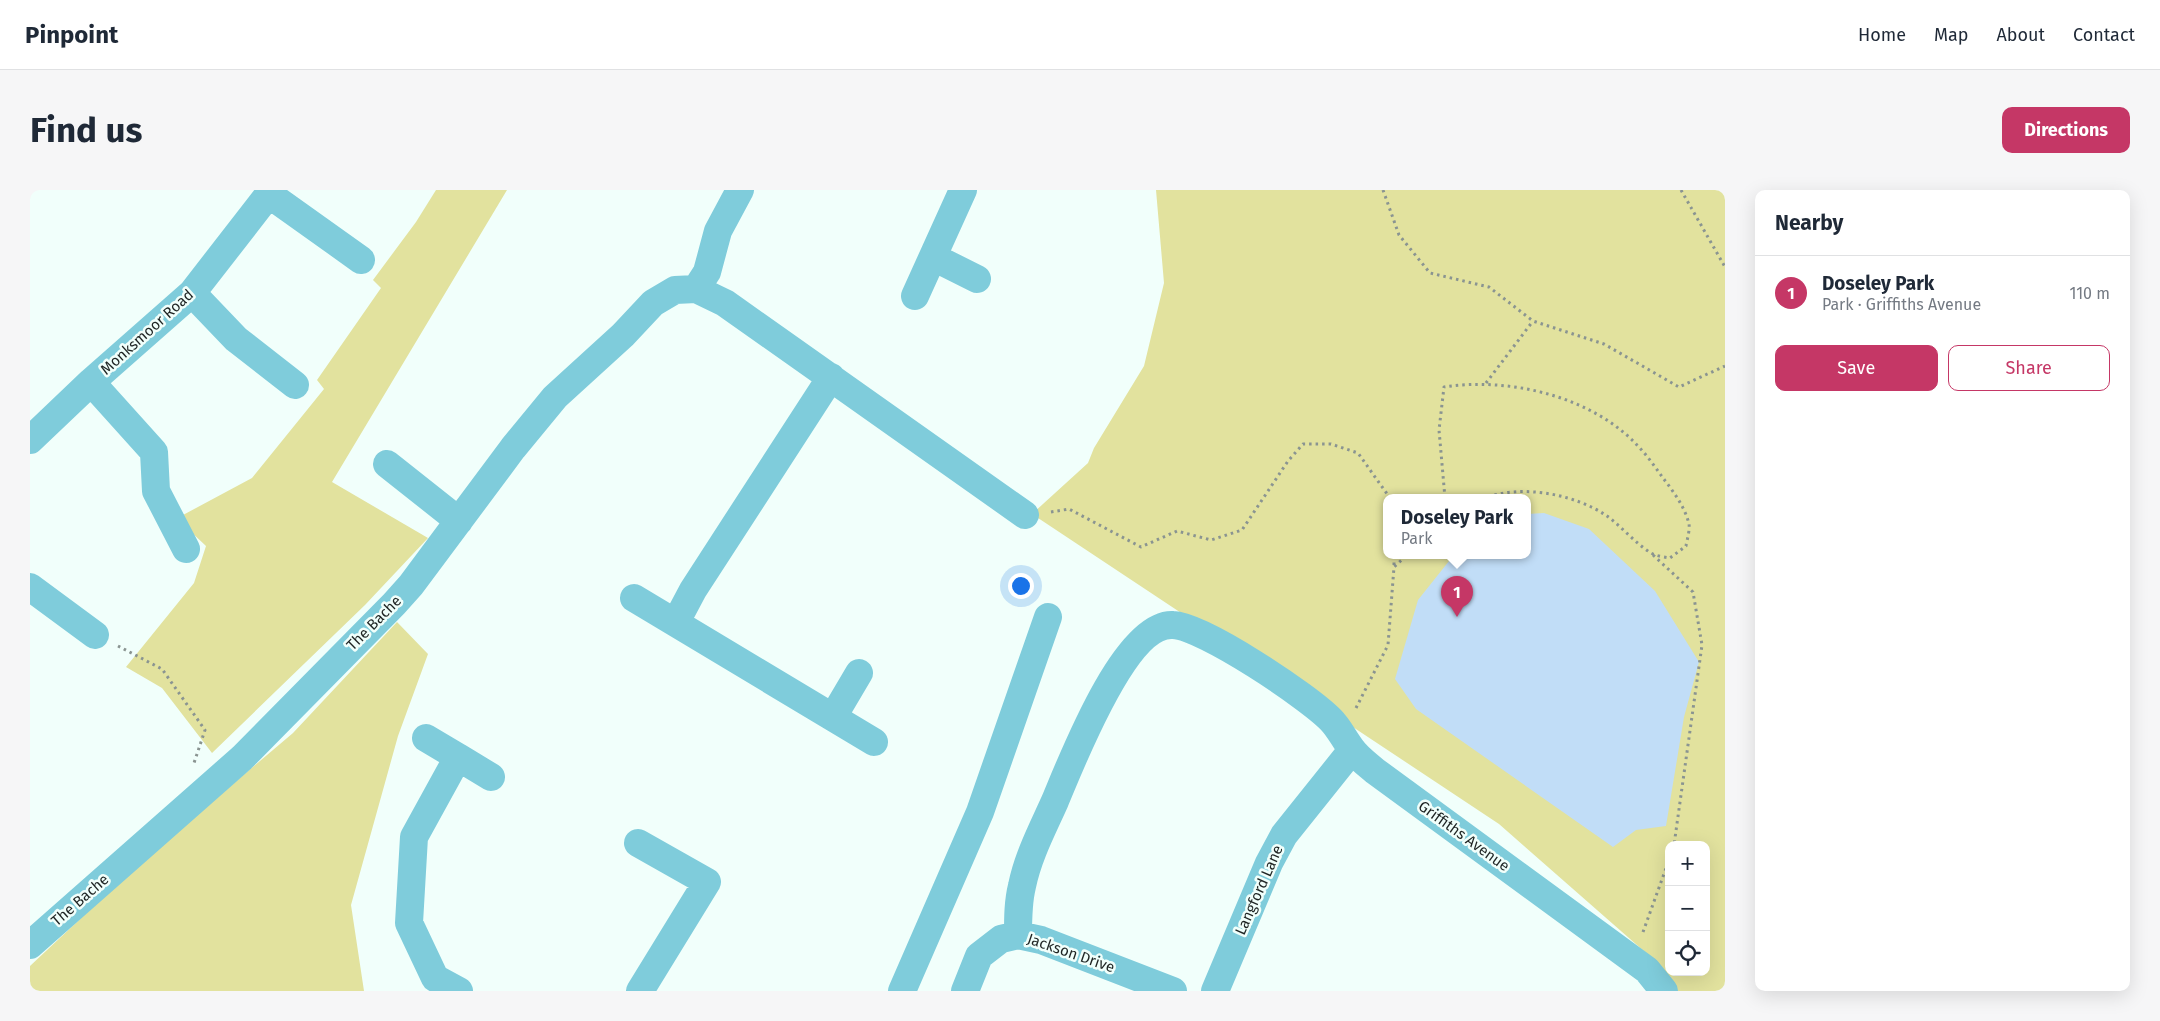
<!DOCTYPE html>
<html lang="en">
<head>
<meta charset="utf-8">
<style>
  body { margin:0; font-family:"Fira Sans",sans-serif; background:#f6f6f7; color:#1f2937 }
  .controls { position:absolute; right:15px; bottom:15px; display:grid; overflow:hidden; border-radius:10px; box-shadow:0 5px 20px #0002 }
  .controls button { width:45px; height:45px; display:grid; place-items:center; padding:0; border:0; border-bottom:1px solid #e0e1e3; background:#fff; color:#1f2937; font:25px sans-serif }
  .you { position:absolute; left:990px; top:395px; width:18px; height:18px; margin:-12px; border:4px solid #fff; border-radius:50%; background:#1a73e8; box-shadow:0 0 0 8px #1a73e833 }
  .badge { display:grid; place-items:center; width:32px; height:32px; border-radius:50%; background:#c53766; color:#fff; font-size:16px; font-weight:700 }
  .pin { position:absolute; translate:-50% -41px; filter:drop-shadow(0 1px 2px #0008) }
  .pin::after { content:''; position:absolute; top:26px; width:18px; height:15px; background:inherit; clip-path:polygon(0 0,100% 0,50% 100%) }
  .popup { position:absolute; left:1353px; top:304px; width:148px; height:65px; box-sizing:border-box; display:grid; place-content:center; border-radius:10px; background:#fff; filter:drop-shadow(0 1px 4px #0005); font-size:16px; white-space:nowrap; color:#747a83 }
  .popup b { font-size:19px; color:#1f2937 }
  .popup::after { content:''; position:absolute; left:50%; top:100%; margin-left:-10px; border:10px solid transparent; border-top-color:#fff }
  .list { margin:0; padding:0; list-style:none }
  h2 { display:flex; justify-content:space-between; align-items:center; height:65px; margin:0; padding:0 20px; font-size:21px }
  h2 small { font-size:16px; font-weight:400; color:#747a83 }
  .list li { display:grid; grid-template-columns:32px 1fr auto; gap:15px; align-items:center; box-sizing:border-box; height:75px; padding:0 20px; border-top:1px solid #e0e1e3 }
  .list b { display:block; font-size:19px; white-space:nowrap }
  .list p { margin:0; font-size:16px; white-space:nowrap; color:#747a83 }
  .list em { font-size:16px; font-style:normal; color:#747a83 }
  .actions { display:flex; gap:10px; padding:15px 20px }
  .actions a { flex:1; padding:11px 0; border:1px solid #c53766; border-radius:10px; text-align:center; font-size:18px; color:#c53766 }
  .actions .main { background:#c53766; color:#fff }
  .icon { flex:none; width:28px; height:28px; fill:none; stroke:currentColor; stroke-width:2; stroke-linecap:round; stroke-linejoin:round }
  .map { position:relative; flex:none; width:1695px; height:801px; overflow:hidden; border-radius:10px }
  header { display:flex; align-items:center; gap:30px; box-sizing:border-box; height:70px; padding:0 25px; background:#fff; border-bottom:1px solid #e0e1e3 }
  header strong { font-size:24px }
  nav { display:flex; gap:28px; margin-inline-start:auto; font-size:18px }
  .intro { display:flex; align-items:center; justify-content:space-between; box-sizing:border-box; height:120px; padding:0 30px }
  h1 { margin:0; font-size:35px }
  .button { padding:12px 22px; border-radius:10px; background:#c53766; color:#fff; font-size:18px; font-weight:700 }
  main { display:flex; gap:30px; padding:0 30px }
  aside { flex:1; background:#fff; border-radius:10px; box-shadow:0 5px 20px #0002 }
  .map>svg:first-child { display:block }
  .green { fill:#e2e29e; fill-rule:evenodd }
  .water { fill:#c1ddf7 }
  .lines { fill:none; stroke-linecap:round; stroke-linejoin:round }
  .path { stroke:#8a9491; stroke-width:3; stroke-dasharray:2.5 4; stroke-linecap:butt }
  .minor { stroke:#7fccdb; stroke-width:28 }
  .labels { text-anchor:middle; stroke-width:5; stroke-linejoin:round; paint-order:stroke }
  .street-label { font-size:15px; fill:#1e2423; stroke:#f1fffb }
</style>
</head>
<body>
<header>
<strong>Pinpoint</strong>
<nav><a>Home</a><a>Map</a><a>About</a><a>Contact</a></nav>
</header>
<div class="intro"><h1>Find us</h1><a class="button">Directions</a></div>
<main>
<div class="map">
<svg width="1695" height="801" viewBox="0 0 1695 801">
  <rect width="100%" height="100%" fill="#f1fffb"/>
  <path class="green" d="M 406,0 L 477,0 L 302,292 L 398,348 L 335,415 L 182,563 L 132,498 L 96,477 L 164,393 L 176,356 L 158,339 L 153,325 L 222,288 L 294,199 L 287,190 L 351,98 L 343,90 L 386,32 Z
    M 1126,0 L 1695,0 L 1695,801 L 1645,801 L 1632,777 L 1469,634 L 1002,324 L 1058,273 L 1064,258 L 1114,176 L 1134,93 ZM 1357,308 L 1497,308 L 1497,366 L 1357,366 ZM 1639,655 L 1676,655 L 1676,782 L 1639,782 Z
    M 367,432 L 398,464 L 368,546 L 321,715 L 334,801 L 0,801 L 0,776 L 112,671 L 263,543 Z"/>
  <path class="water" d="M 1514,323 L 1559,339 L 1625,401 L 1669,472 L 1654,527 L 1636,636 L 1606,640 L 1583,657 L 1386,519 L 1365,489 L 1388,410 L 1423,366 L 1497,366 L 1497,324 Z"/>
  <g class="lines">
    <path class="path" d="M 1353,0 L 1369,45 L 1400,83 L 1459,97 L 1503,131 L 1574,154 L 1649,197 L 1695,176
      M 1651,0 L 1695,77
      M 1456,193 L 1503,131
      M 1415,308 L 1409,240 L 1414,197 C 1479,187 1561,206 1607,255 C 1617,265 1625,277 1633,288 C 1643,301 1655,317 1659,334 C 1660,340 1657,350 1656,356 L 1640,368 C 1634,367 1626,366 1621,363 C 1605,353 1592,337 1577,326 C 1545,304 1491,294 1455,308
      M 1021,322 L 1039,319 L 1111,357 L 1147,341 L 1181,350 L 1212,340 L 1258,271 L 1273,254 L 1301,254 L 1328,263 L 1360,308
      M 1623,365 L 1663,402 L 1672,455 L 1644,655
      M 1364,366 L 1364,376
      M 88,456 L 132,479 L 175,540 L 164,573
      M 1326,518 L 1358,455 L 1364,377 L 1376,366
      M 1613,742 L 1639,670"/>
    <path class="minor" d="M 240,5 L 331,70
      M 903,67 L 947,89
      M 666,99 L 695,113 L 995,325
      M 666,99 L 677,82 L 688,41 L 710,0
      M 162,103 L 206,149 L 265,195
      M 885,106 L 933,0
      M 61,192 L 124,262 L 126,301 L 156,359
      M 0,250 L 61,192 L 162,103 L 242,0
      M 357,274 L 429,331
      M 0,397 L 65,445
      M 604,408 L 844,552
      M 646,432 L 663,400 L 801,187
      M 803,527 L 829,483
      M 396,548 L 428,567 L 384,647 L 379,733 L 405,788 L 429,801
      M 428,567 L 461,587
      M 608,653 L 677,692 L 610,801
      M 988,745 C 988,728 988,712 992,696 C 998,666 1013,638 1025,611 C 1041,573 1095,432 1143,435 C 1173,436 1279,507 1301,530 C 1309,538 1314,549 1321,558 C 1327,567 1337,574 1345,581 L 1617,780 L 1634,801
      M 0,755 L 212,568 L 364,414 L 381,395 L 483,258 L 525,207 L 593,145 L 623,113 L 645,100 L 666,99
      M 872,801 L 950,622 L 1018,427
      M 935,801 L 949,766 L 971,749 L 988,745 L 1011,750 L 1143,801
      M 1185,801 L 1239,673 L 1254,645 L 1322,560"/>
  </g>
  <g class="labels">
    <g class="street-label">
      <text transform="translate(117 142) rotate(-42)" y="5">Monksmoor Road</text>
      <text transform="translate(344 433) rotate(-45)" y="5">The Bache</text>
      <text transform="translate(1434 646) rotate(36)" y="5">Griffiths Avenue</text>
      <text transform="translate(1229 700) rotate(-66)" y="5">Langford Lane</text>
      <text transform="translate(50 710) rotate(-41)" y="5">The Bache</text>
      <text transform="translate(1041 763) rotate(19)" y="5">Jackson Drive</text>
    </g>
  </g>
</svg>
<div class="controls">
<button>+</button>
<button>−</button>
<button><svg class="icon" aria-label="locate" viewBox="0 0 24 24"><circle cx="12" cy="12" r="6"/><path d="M12 2v4M12 18v4M2 12h4M18 12h4"/></svg></button>
</div>
<div class="you"></div>
<div class="pin badge" style="left:1427px;top:427px">1</div>
<div class="popup"><b>Doseley Park</b>Park</div>
</div>
<aside>
<h2>Nearby<small></small></h2>
<ul class="list">
<li><span class="badge">1</span><div><b>Doseley Park</b><p>Park · Griffiths Avenue</p></div><em>110 m</em></li>
</ul>
<div class="actions"><a class="main">Save</a><a>Share</a></div>
</aside>
</main>
</body>
</html>
